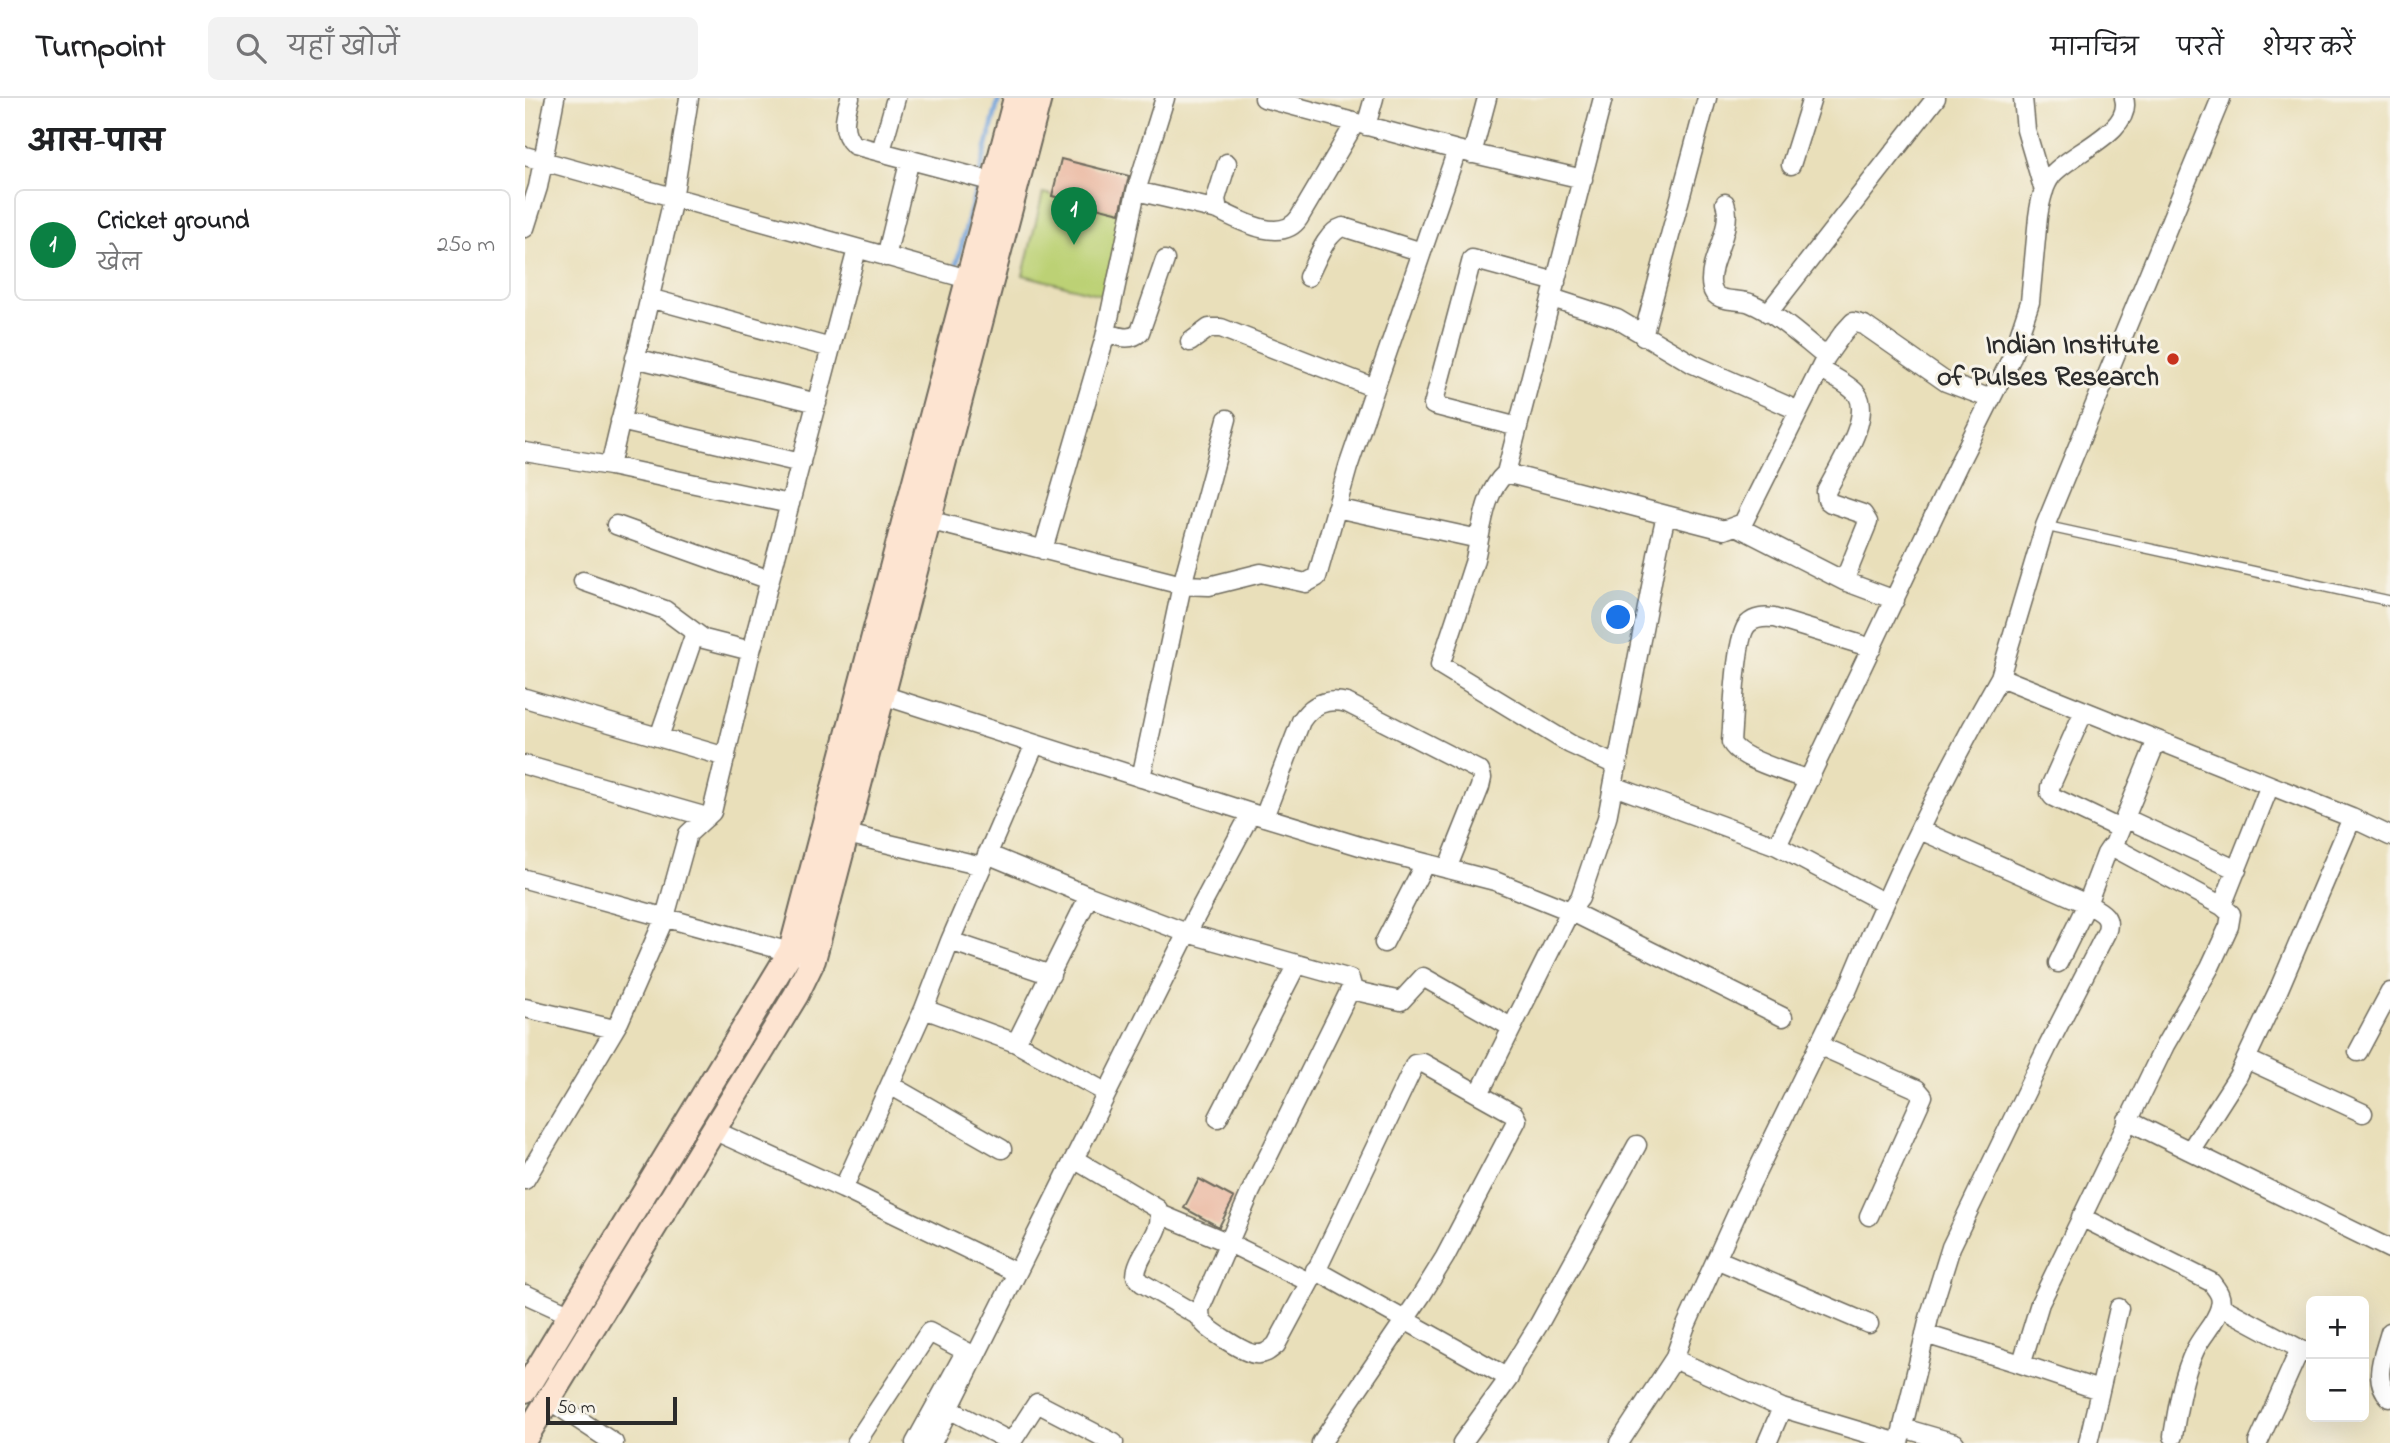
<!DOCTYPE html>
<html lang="hi">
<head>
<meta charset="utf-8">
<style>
  body { margin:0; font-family:"Indie Flower","Playpen Sans Deva",sans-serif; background:#f2f2f2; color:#202124 }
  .controls { position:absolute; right:21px; bottom:21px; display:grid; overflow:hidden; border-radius:10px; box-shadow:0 7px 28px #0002 }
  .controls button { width:63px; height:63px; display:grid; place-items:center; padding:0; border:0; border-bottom:2px solid #e0e0e0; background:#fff; color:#202124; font:35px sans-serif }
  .scale { position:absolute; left:21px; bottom:18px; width:131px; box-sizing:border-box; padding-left:7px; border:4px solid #2b2b2b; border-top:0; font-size:19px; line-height:24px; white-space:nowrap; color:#2b2b2b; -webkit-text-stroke:5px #f7f3e8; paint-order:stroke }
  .you { position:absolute; left:1094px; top:520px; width:24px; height:24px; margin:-18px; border:5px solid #fff; border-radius:50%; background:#1a73e8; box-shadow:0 0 0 10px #1a73e833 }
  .badge { display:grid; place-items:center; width:46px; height:46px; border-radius:50%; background:#0b8043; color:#fff; font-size:23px; font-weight:700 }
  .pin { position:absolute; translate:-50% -58px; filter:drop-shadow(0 2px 4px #0008) }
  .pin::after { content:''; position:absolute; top:37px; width:24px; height:21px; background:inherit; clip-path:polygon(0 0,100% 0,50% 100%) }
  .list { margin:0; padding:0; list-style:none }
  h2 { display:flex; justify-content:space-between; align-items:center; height:91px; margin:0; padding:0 28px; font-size:30px }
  h2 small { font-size:23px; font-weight:400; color:#757577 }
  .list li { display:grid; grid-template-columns:46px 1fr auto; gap:21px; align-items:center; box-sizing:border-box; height:112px; margin:0 14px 14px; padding:0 14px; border:2px solid #e0e0e0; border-radius:10px }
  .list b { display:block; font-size:26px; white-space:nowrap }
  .list p { margin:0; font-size:23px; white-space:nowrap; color:#757577 }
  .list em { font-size:23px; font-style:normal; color:#757577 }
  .icon { flex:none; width:38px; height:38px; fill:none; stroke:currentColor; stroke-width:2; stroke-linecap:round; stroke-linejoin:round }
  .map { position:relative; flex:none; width:1865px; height:1345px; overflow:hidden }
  header { display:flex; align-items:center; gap:42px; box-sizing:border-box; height:98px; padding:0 35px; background:#fff; border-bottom:2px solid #e0e0e0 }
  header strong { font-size:33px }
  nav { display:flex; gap:38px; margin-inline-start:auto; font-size:24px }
  .search { width:490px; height:63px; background:#f2f2f2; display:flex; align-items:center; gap:18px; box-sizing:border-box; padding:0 24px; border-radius:10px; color:#757577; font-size:26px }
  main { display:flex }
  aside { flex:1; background:#fff }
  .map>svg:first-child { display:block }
  .green { fill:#bcd175; stroke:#747e50; stroke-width:2 }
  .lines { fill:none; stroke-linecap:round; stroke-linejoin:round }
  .stream { stroke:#6fa1da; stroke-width:5 }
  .building { fill:#eab59e }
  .lane-casing { stroke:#6e6a5d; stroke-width:12 }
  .street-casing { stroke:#6e6a5d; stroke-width:21 }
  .secondary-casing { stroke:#6e6a5d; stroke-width:28 }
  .lane { stroke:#fff; stroke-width:9 }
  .street { stroke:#fff; stroke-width:18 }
  .secondary { stroke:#fde4d1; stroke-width:24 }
  .poi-dot { fill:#c8321e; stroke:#f7f3e8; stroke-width:2.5 }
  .labels { text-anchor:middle; stroke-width:6; stroke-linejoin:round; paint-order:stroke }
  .poi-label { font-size:28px; font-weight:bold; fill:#2b2b2b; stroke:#f7f3e8; text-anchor:end }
</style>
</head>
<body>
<header>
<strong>Turnpoint</strong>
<div class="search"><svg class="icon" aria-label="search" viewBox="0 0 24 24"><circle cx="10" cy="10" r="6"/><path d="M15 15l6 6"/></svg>यहाँ खोजें</div>
<nav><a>मानचित्र</a><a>परतें</a><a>शेयर करें</a></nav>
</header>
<main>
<aside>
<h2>आस-पास<small></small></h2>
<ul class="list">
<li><span class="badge">1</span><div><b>Cricket ground</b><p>खेल</p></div><em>250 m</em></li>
</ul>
</aside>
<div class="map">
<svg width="1865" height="1345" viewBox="0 0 1865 1345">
  <rect width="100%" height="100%" fill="#f7f3e8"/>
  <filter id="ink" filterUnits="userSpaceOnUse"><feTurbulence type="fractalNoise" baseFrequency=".0143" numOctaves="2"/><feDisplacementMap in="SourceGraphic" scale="14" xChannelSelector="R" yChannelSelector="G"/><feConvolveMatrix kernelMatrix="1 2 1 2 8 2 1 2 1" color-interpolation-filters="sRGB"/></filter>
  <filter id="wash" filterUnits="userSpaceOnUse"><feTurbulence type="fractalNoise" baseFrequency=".00686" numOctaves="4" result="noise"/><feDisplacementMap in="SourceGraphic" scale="28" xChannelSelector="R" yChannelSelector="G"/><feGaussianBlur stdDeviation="1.57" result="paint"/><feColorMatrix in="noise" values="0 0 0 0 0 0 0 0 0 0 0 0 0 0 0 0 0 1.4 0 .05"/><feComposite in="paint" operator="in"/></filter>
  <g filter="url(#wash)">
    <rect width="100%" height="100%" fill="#e9dfba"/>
    <path class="green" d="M 518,95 L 600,116 L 580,198 L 498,177 Z"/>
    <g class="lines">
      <path class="stream" d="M 432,165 L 474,0"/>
    </g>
    <g id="blocks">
      <path class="building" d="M 536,61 L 604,78 L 595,115 L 527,98 Z
        M 674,1081 L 709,1100 L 694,1129 L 659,1110 Z"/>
    </g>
  </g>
  <g filter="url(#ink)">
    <use href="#blocks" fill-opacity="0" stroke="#6e6a5d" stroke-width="2"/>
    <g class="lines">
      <defs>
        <path id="lane" d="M 1520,428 L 1865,503"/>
        <path id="street" d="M 325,0 C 320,17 315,34 329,47 L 469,84
          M 739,0 L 932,52 L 1058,81
          M 1498,0 L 1501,32 L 1519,93
          M 1696,0 L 1520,428 L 1475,579 L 1827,720
          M 841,28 L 849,0
          M 356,53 L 371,0
          M 947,56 L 962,0
          M 0,58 L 443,181
          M 702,65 L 691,101 L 693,112 C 715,123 757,146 774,120 L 830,25
          M 1266,67 L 1287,0
          M 611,93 L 693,112
          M 1200,105 C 1207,123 1193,150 1188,168 C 1186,176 1184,187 1189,195 C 1195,204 1216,201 1225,205 C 1254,217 1277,240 1301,259
          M 0,130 L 13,89 L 30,0
          M 361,159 L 385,61
          M 783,179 C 791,164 801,134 818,129 L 897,154
          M 124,200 L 306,250
          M 1027,200 L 1092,221 L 1168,266 L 1274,313
          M 1243,215 L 1411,0
          M 581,235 C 593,238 605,244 615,234 L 640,162
          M 1118,238 L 1182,0
          M 665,244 L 684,230 L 696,230 L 850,290
          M 110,260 L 292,305
          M 1295,271 C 1306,278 1324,286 1332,296 C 1348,319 1312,371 1301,394 L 1302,402 L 1306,405 L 1338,416 L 1343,424 L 1319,483
          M 95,323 L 276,365
          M 993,329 L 908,307 L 947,161 L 1031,184
          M 0,354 L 85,368 L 265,406
          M 85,368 L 148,101 L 164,0
          M 981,375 L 1078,0
          M 811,410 L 954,441
          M 1141,417 L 1199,432 L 1218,425 L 1301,259 L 1318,235 L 1328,224 L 1339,227 L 1421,284 L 1466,301
          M 403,422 L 657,487 L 684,488 L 736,475 L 781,485 L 792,479 L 823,369 L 932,52
          M 91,427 L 245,482
          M 1213,429 L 1319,483 L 1370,502
          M 518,452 L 580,239 L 611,93 L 640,0
          M 58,483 L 140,512 L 179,541 L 226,553
          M 348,594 L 726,715 L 838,749 L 970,783 L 1045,813 L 1258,919
          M 0,600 L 201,659
          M 1559,613 L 1525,689 L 1525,695 L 1528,699 L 1595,731
          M 134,639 L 170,535
          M 0,667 L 182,719
          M 616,680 L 657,487 L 702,321
          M 1284,682 C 1265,675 1213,661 1206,644 C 1208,622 1210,538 1223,526 C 1230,519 1239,519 1249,520 L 1347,550
          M 1089,688 L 1252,748 L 1358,804
          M 739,719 L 776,623 C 787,606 802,600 822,605 L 955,673 L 957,680 L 955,689 L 922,771
          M 1600,720 L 1712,772
          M 1395,732 L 1562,806 L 1533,865
          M 322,736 L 457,768
          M 1865,738 L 1827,720 L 1753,893 L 1713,978 L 1665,1053 L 1865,1151
          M 1252,748 L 1434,365 L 1486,261 L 1505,204 L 1513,119 C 1515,105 1518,88 1527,77 C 1545,55 1609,33 1599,0
          M 1588,749 L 1697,808
          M 0,781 L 276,857
          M 564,798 L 662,835 L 772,866 L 693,1020
          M 425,843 L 526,877
          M 859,845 L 900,765
          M 772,866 L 822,880 L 825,881 L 827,888 L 726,1093 L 675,1211 C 675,1216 675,1218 677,1223 C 682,1231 720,1256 731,1256 C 740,1257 745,1252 751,1247 L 795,1165 L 890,966 L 898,965 L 989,1016 L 992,1022 L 920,1159 L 896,1198 L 796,1345
          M 826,892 L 876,903 L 898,879 L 986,929
          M 0,910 L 89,931
          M 399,911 L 491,945 L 564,798 L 462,756
          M 491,945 L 582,995
          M 1293,947 L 1392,991 L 1398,998 L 1344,1118
          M 1833,954 L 1865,894
          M 1721,961 L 1838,1015
          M 365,987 L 477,1051
          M 954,996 L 1045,813 L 1055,800 L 1082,720 L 1133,452 L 1141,417 L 981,375 C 957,396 957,436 949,465 C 938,499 927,533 915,567 L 1045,646 L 1093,668
          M 1602,1022 L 1665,1053
          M 188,1032 L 318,1091 L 492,1175
          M 549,1061 L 633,1111 C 642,1134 611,1155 611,1178 L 617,1185 L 675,1219
          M 0,1082 L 94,924 L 140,819 L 163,736 L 187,714 L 226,553 L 332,151
          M 318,1091 L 399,911 L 425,843 L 510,646
          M 635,1116 L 704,1145 L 784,1184
          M 1556,1119 L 1686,1184 C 1692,1192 1698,1198 1695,1209 C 1691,1225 1677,1237 1670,1252 C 1657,1279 1653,1309 1648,1338
          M 1191,1161 L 1344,1226
          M 790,1172 L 984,1280
          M 0,1196 L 46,1217
          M 1695,1208 L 1786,1257
          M 1865,1234 C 1859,1257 1846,1281 1865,1300
          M 1400,1236 L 1493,1265 L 1498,1261 L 1515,1205 L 1523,1189 L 1640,947 L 1685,869 L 1704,828 L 1706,816 L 1697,808 L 1745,687
          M 1149,1261 L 1257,1310 L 1374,1345
          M 1493,1265 L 1574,1292
          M 24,1302 L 89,1345
          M 424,1311 L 486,1344
          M 1378,1330 L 1430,1345
          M 331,1345 L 404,1234 L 450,1258
          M 390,1345 L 439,1256
          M 407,1345 L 662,835 L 726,715
          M 486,1345 L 512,1305 L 589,1345
          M 937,1345 L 984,1280 L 988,1268 L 1014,1226 L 1112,1047
          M 1094,1345 L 1149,1261 L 1160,1230 L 1218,1102 L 1316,901 L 1322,893 C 1366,785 1417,680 1475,579
          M 1242,1345 L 1257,1310
          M 1374,1345 L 1404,1220 L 1426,1149 L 1522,950 L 1581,835 C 1588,818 1575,813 1562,806 L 1581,756 L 1585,750 L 1588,749 L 1632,642
          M 1563,1345 L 1594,1210
          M 1733,1345 L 1775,1251"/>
        <path id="secondary" d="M 0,1292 L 266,853 L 491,0
          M 0,1340 L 271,897 L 288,862 L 514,0"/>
      </defs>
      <use href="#lane" class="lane-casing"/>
      <use href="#street" class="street-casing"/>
      <use href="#secondary" class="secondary-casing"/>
      <use href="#lane" class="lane"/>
      <use href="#street" class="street"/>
      <use href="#secondary" class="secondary"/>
    </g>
  </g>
  <circle class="poi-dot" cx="1648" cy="261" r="7"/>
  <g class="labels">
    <g class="poi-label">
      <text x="1634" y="255">Indian Institute<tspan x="1634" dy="32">of Pulses Research</tspan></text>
    </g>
  </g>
</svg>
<div class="controls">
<button>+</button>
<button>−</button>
</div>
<div class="scale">50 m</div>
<div class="you"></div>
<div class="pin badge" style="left:549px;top:147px">1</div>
</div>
</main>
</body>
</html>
